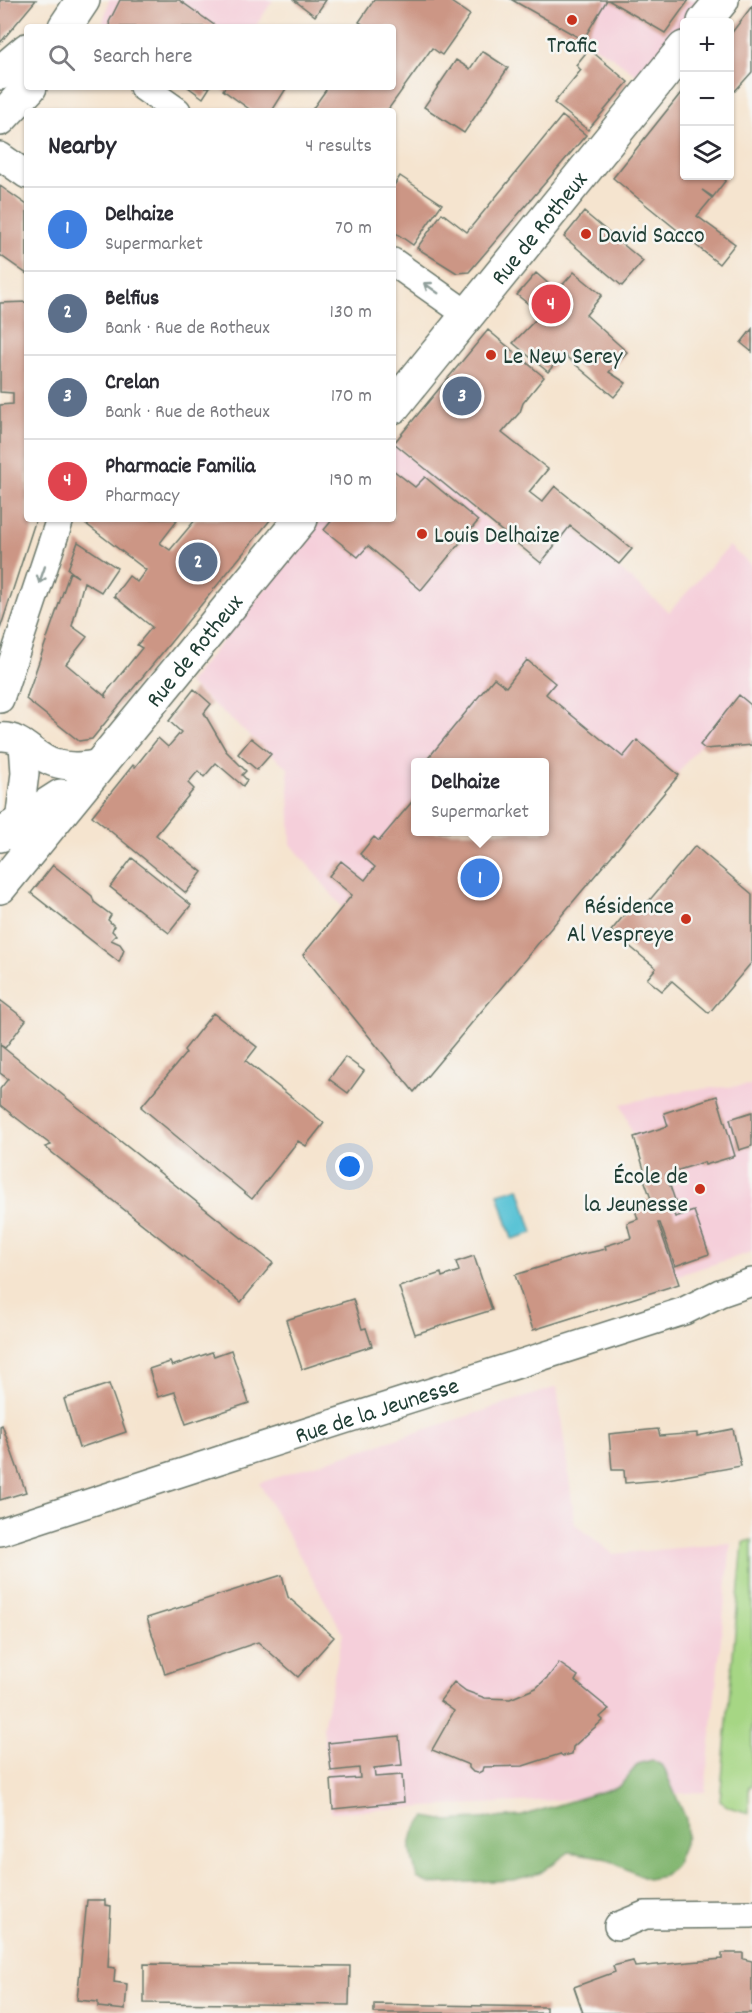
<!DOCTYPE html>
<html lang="en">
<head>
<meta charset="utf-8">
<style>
  body { margin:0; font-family:Dekko,sans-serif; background:#f7f7f7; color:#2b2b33 }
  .controls { position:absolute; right:18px; top:18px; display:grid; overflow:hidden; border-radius:6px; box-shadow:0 2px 4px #0004 }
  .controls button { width:54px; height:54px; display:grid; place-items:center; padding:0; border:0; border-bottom:2px solid #e1e1e2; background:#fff; color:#2b2b33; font:30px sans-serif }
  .you { position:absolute; left:350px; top:1167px; width:21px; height:21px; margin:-15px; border:4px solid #fff; border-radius:50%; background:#1a73e8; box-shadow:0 0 0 9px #1a73e833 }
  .badge { display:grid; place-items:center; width:39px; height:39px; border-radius:50%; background:#2563eb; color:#fff; font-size:20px; font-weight:700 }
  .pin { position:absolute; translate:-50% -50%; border:3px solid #fff; box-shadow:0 2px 6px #0006 }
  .popup { position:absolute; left:411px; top:758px; width:138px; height:78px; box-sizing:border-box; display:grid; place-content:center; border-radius:6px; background:#fff; filter:drop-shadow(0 2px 4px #0005); font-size:20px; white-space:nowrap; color:#7c7c81 }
  .popup b { font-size:22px; color:#2b2b33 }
  .popup::after { content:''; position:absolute; left:50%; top:100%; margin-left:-12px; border:12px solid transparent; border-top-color:#fff }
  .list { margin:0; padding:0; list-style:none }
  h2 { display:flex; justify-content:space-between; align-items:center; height:78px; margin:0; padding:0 24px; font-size:26px }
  h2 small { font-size:20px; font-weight:400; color:#7c7c81 }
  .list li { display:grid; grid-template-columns:39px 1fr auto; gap:18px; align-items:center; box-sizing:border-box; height:84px; padding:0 24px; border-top:2px solid #e1e1e2 }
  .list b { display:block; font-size:22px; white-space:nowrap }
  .list p { margin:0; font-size:20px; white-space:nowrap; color:#7c7c81 }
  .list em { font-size:20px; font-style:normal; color:#7c7c81 }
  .icon { flex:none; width:33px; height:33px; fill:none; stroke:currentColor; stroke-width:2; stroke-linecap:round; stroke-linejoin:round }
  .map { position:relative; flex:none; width:752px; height:2013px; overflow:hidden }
  .search { position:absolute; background:#fff; box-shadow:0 2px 4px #0004; left:24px; top:24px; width:372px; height:66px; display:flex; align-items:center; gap:15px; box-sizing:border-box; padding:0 21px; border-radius:6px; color:#7c7c81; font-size:22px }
  .panel { position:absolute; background:#fff; box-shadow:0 2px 4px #0004; left:24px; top:108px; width:372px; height:414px; border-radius:6px }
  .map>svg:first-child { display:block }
  .built { fill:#f5cfda; fill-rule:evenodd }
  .green { fill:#a6d684; stroke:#628a5c; stroke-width:1.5 }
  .forest { fill:#84b772; stroke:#527a53; stroke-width:1.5 }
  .water { fill:#59c2d5; stroke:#3c8084; stroke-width:1.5 }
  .building { fill:#cc9685 }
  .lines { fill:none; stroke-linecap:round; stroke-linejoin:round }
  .minor-casing { stroke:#6a776a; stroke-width:30 }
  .tertiary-casing { stroke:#6a776a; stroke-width:36 }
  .minor { stroke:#fff; stroke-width:27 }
  .tertiary { stroke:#fff; stroke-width:33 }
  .oneway { stroke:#8f9e9a }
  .poi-dot { fill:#c8321e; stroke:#f6f6f2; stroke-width:2 }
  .labels { text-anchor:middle; stroke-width:5; stroke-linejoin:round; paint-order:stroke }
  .poi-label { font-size:24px; fill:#1f3d34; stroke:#f6f6f2; text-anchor:start }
  .street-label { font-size:24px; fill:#1f3d34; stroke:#f6f6f2 }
</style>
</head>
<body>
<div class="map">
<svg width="752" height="2013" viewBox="0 0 752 2013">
  <rect width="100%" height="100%" fill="#f6f6f2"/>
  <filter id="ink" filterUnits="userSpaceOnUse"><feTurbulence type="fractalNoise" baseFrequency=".0167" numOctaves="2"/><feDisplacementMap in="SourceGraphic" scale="12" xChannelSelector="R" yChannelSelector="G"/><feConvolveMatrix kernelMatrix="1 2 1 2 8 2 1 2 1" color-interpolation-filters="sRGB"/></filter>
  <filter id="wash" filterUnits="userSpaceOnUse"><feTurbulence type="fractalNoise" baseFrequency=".008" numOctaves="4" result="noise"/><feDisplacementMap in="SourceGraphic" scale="24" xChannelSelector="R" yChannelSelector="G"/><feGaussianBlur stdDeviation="1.35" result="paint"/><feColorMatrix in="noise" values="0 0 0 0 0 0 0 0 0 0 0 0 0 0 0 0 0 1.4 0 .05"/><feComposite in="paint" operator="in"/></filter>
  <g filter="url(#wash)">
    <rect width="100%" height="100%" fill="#f5e4cf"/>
    <path class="built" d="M 109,0 L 273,0 L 255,27 L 102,27 Z
      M 512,0 L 702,0 L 642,79 L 611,56 Z
      M 393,444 L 540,564 L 571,527 L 669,612 L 729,546 L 752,566 L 752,745 L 705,749 L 700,745 L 678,773 L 679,775 L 414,1092 L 303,955 L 342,907 L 291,844 L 288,768 L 188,683 L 322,519 L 393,519 ZM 416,762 L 544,762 L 544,832 L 416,832 Z
      M 752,1085 L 752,1252 L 676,1276 L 645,1179 L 647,1178 L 634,1137 L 621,1104 L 688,1090 Z
      M 557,1387 L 575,1524 L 613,1554 L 731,1543 L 705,1792 L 331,1812 L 323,1727 L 343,1633 L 259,1483 Z"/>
    <path class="green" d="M 752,1540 L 752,1786 L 749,1786 L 749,1813 L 729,1807 L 720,1801 L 743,1542 Z"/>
    <path class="forest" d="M 652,1760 L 663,1766 L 686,1819 L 687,1836 L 675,1866 L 664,1876 L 647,1879 L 602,1857 L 569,1852 L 540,1873 L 513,1880 L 430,1884 L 417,1878 C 411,1850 403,1839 426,1817 L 448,1821 L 522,1816 L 620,1786 L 638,1764 Z"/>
    <path class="water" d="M 519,1188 L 533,1233 L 512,1239 L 498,1194 Z"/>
    <g id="blocks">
      <path class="building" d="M 0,0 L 36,0 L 0,43 Z
        M 120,0 L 179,0 L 217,27 L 110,27 L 109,22 Z
        M 294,0 L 326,0 L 315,16 Z
        M 374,0 L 448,0 L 470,15 L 442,55 L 432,48 L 387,111 L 311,111 L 328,87 L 393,87 L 393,27 L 367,27 L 359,22 Z
        M 512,0 L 607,0 L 583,40 Z
        M 608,0 L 689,0 L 665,33 Z
        M 752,6 L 752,72 L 735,91 L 730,87 L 730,35 Z
        M 589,49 L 628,82 L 588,130 L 554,103 L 581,70 L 576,65 Z
        M 482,51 L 508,68 L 464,133 L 424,107 L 456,60 L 470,69 Z
        M 188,87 L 210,87 L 203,98 Z
        M 225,87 L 287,87 L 272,111 L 252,111 L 223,90 Z
        M 684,89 L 684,176 L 721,176 L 726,180 L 713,197 L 702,190 L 712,198 L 697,216 L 735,244 L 719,264 L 613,178 Z
        M 562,116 L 586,135 L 469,272 L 457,273 L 417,248 L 442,213 L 467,232 Z
        M 400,176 L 442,204 L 413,245 L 393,231 L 393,187 Z
        M 0,186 L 27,205 L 27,274 L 0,255 Z
        M 584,212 L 643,261 L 622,286 L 564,237 Z
        M 574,272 L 602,295 L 586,315 L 627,352 L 609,372 L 626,383 L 614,397 L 563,354 L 548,372 L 513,343 L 541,314 L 517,295 L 536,273 L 557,291 Z
        M 27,302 L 27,519 L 36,519 L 0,629 L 0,405 L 13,404 L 13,393 L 0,392 L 0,303 Z
        M 752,329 L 752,352 L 741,343 Z
        M 488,330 L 544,377 L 523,403 L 520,412 L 502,433 L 548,469 L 529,492 L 542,502 L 555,486 L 632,549 L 619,564 L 570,526 L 541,563 L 394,443 Z
        M 393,470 L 415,487 L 425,477 L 478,521 L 421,590 L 368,546 L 358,557 L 324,530 L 333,519 L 393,519 Z
        M 87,519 L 174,519 L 177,521 L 160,543 L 170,550 L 196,519 L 271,519 L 92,739 L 79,741 L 26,699 L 70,572 L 78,577 L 68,569 L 78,542 L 117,568 L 101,592 L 84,582 L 72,626 L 87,637 L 66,664 L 106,697 L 105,694 L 142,648 L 137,645 L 152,627 L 114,596 L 129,576 L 137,582 L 146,570 L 86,524 Z
        M 527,660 L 555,683 L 546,694 L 547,695 L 623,757 L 637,740 L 679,775 L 414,1092 L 303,955 L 352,895 L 329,876 L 341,861 L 365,880 L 375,867 L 360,854 L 374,837 L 379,841 L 416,797 L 416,832 L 544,832 L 544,762 L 425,762 L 494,678 L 506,687 Z
        M 194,689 L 211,704 L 204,713 L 226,751 L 246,771 L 242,775 L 247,780 L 243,786 L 216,763 L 204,777 L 198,771 L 188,783 L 194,789 L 156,835 L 202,872 L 186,893 L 92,816 L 133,765 L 135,767 L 158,738 L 168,747 L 181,732 L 169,721 Z
        M 739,695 L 751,705 L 752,745 L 705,749 L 700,745 Z
        M 251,738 L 271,754 L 257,770 L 238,754 Z
        M 695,846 L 752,894 L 752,962 L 709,1013 L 672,981 L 662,991 L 647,979 L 656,968 L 611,931 L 635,902 L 643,908 Z
        M 132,858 L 191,905 L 169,933 L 110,887 Z
        M 53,865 L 92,896 L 94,902 L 111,915 L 108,920 L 114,926 L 112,931 L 116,935 L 111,940 L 120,944 L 124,950 L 119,962 L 31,893 Z
        M 0,1000 L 26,1020 L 5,1048 L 0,1045 Z
        M 213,1013 L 257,1047 L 246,1061 L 324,1123 L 306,1146 L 298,1141 L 252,1199 L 141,1107 L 186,1053 L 184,1050 Z
        M 0,1045 L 273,1263 L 241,1302 L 45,1147 L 51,1145 L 0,1105 L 0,1089 L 8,1079 L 0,1073 Z
        M 345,1057 L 364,1071 L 348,1093 L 329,1079 Z
        M 717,1096 L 735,1156 L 705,1165 L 704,1162 L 666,1174 L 677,1206 L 672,1208 L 675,1217 L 694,1211 L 709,1254 L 675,1266 L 660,1223 L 658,1223 L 679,1284 L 533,1330 L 515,1275 L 579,1255 L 606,1249 L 605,1246 L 631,1238 L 627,1223 L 638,1219 L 633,1204 L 651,1199 L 644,1179 L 647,1179 L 634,1137 L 668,1126 L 664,1113 Z
        M 752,1112 L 752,1146 L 739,1150 L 730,1119 Z
        M 474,1256 L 492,1310 L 415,1334 L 399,1287 L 441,1273 L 442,1277 L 459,1271 L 456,1262 Z
        M 353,1299 L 362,1329 L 366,1328 L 372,1346 L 302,1369 L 286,1320 Z
        M 231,1350 L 249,1403 L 186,1424 L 175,1392 L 158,1397 L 149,1369 L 170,1362 L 172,1366 L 212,1352 L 214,1356 Z
        M 109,1384 L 126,1432 L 79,1448 L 64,1399 Z
        M 2,1425 L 26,1492 L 0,1500 L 0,1426 Z
        M 658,1429 L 660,1436 L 697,1433 L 697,1436 L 733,1429 L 741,1466 L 662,1480 L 625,1483 L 624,1470 L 612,1470 L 609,1434 Z
        M 282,1575 L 288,1597 L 334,1637 L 298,1677 L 258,1642 L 165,1674 L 147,1618 Z
        M 559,1663 L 578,1676 L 575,1681 L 609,1709 L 600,1717 L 603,1720 L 573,1747 L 572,1754 L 563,1756 L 560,1754 L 523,1766 L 483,1767 L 482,1771 L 478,1773 L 473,1772 L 469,1768 L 469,1765 L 432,1750 L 454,1711 L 440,1701 L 454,1682 L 466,1691 L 485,1698 L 510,1699 L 536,1688 L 549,1676 Z
        M 399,1736 L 402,1765 L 374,1768 L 375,1777 L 402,1775 L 404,1802 L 333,1809 L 331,1780 L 360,1778 L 359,1768 L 331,1771 L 328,1743 Z
        M 87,1900 L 105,1900 L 105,1905 L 111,1906 L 108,1967 L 115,1968 L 114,1982 L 127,1984 L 125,2010 L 98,2007 L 98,2002 L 77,2000 Z
        M 722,1953 L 743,1953 L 743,1959 L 752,1961 L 752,2013 L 583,2013 L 574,1987 L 615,1972 L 613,1966 L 633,1961 L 635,1967 L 722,1959 Z
        M 144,1964 L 350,1966 L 349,2005 L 144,2003 Z
        M 374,2004 L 546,2007 L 546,2013 L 374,2013 Z"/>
    </g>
  </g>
  <g filter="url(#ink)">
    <use href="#blocks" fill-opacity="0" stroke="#6a776a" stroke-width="1.5"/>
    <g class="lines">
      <defs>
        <g id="minor">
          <path d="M 143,87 L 177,111"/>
          <path d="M 0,156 L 27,175"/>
          <path d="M 393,262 L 468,315"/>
          <path d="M 0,699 L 60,519"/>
          <path d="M 0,737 C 22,735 34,757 54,763 C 70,768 85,766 101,763"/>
          <path d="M 17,838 L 25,773 L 23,744"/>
          <path id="s1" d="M 0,1532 L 238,1454 L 684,1311 L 720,1293 L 752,1282"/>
          <path d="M 618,1926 L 645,1915 L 752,1914"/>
        </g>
        <g id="tertiary">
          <path d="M 704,22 L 722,0"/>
          <path d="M 65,27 L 83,0"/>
          <path d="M 0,73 L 27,50"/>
          <path d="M 0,119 L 30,87"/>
          <path id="s2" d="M 393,407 L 684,48"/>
          <path d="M 0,835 L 61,796"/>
          <path id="s3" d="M 0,887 L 301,519"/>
        </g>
      </defs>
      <use href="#minor" class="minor-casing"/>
      <use href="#tertiary" class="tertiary-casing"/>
      <use href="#minor" class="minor"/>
      <use href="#tertiary" class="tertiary"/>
    </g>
    <defs><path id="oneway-shaft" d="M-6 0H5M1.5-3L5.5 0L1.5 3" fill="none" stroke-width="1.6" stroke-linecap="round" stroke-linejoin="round" transform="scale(1.5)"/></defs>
    <g class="oneway">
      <use href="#oneway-shaft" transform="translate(431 288) rotate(-145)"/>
      <use href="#oneway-shaft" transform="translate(42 575) rotate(109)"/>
    </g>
  </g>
  <g class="poi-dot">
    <circle cx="572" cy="20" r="6"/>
    <circle cx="586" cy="234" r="6"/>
    <circle cx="491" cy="355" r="6"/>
    <circle cx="422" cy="534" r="6"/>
    <circle cx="686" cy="919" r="6"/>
    <circle cx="700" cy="1189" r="6"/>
  </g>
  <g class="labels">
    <g class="poi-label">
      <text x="572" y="52" text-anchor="middle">Trafic</text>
      <text x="598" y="242">David Sacco</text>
      <text x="503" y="363">Le New Serey</text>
      <text x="434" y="542">Louis Delhaize</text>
      <text x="674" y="913" text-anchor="end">Résidence<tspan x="674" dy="28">Al Vespreye</tspan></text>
      <text x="688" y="1183" text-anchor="end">École de<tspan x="688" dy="28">la Jeunesse</tspan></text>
    </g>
    <g class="street-label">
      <text dy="8" stroke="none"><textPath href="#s2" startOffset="231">Rue de Rotheux</textPath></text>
      <text dy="8" stroke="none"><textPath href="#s3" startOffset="306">Rue de Rotheux</textPath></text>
      <text dy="8" stroke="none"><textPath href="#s1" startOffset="396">Rue de la Jeunesse</textPath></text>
    </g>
  </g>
</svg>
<div class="controls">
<button>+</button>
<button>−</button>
<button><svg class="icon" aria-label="layers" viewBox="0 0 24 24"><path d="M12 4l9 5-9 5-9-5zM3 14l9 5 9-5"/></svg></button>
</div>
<div class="you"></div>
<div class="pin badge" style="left:480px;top:878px;background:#3f7fe0">1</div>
<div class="popup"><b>Delhaize</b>Supermarket</div>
<div class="pin badge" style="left:198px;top:562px;background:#5c6f8a">2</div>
<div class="pin badge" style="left:462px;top:396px;background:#5c6f8a">3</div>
<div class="pin badge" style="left:551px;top:304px;background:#e0444e">4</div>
<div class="search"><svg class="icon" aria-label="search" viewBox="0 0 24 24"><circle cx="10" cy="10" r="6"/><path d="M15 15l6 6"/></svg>Search here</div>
<section class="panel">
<h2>Nearby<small>4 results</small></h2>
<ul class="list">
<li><span class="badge" style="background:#3f7fe0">1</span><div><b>Delhaize</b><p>Supermarket</p></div><em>70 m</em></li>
<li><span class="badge" style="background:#5c6f8a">2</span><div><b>Belfius</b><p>Bank · Rue de Rotheux</p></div><em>130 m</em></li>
<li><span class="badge" style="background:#5c6f8a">3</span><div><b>Crelan</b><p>Bank · Rue de Rotheux</p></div><em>170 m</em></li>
<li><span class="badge" style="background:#e0444e">4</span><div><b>Pharmacie Familia</b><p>Pharmacy</p></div><em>190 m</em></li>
</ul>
</section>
</div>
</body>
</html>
